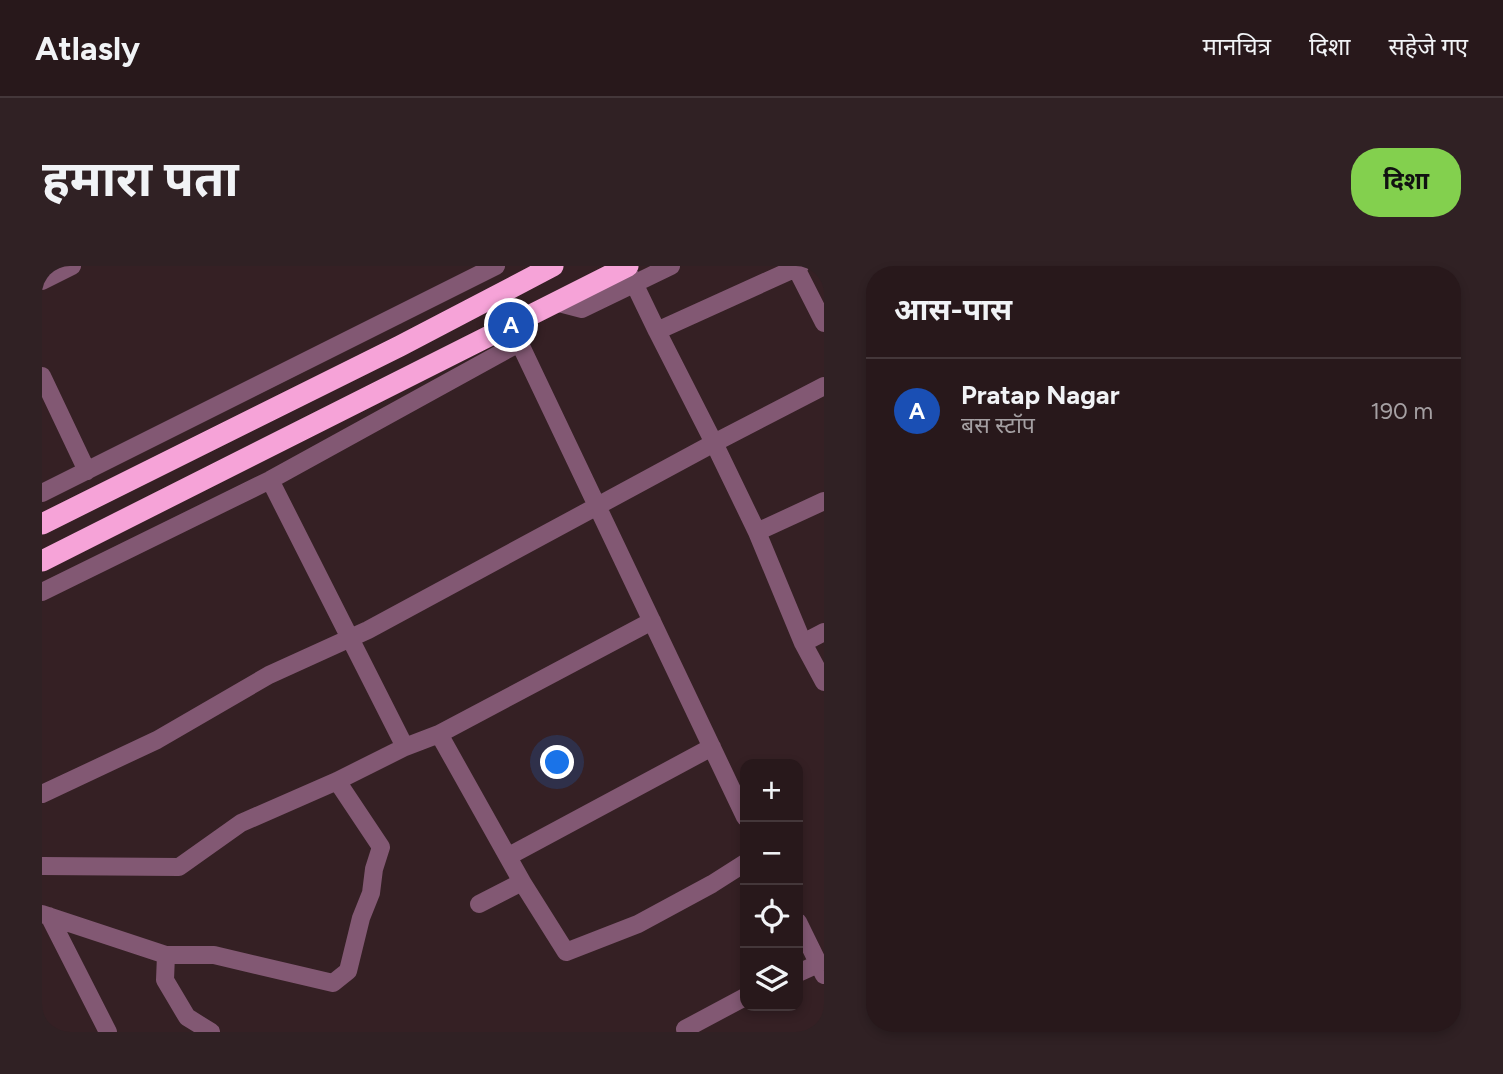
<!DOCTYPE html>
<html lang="hi">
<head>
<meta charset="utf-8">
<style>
  body { margin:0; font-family:Figtree,"Noto Sans Devanagari",sans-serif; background:#302124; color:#f1f3f6 }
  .controls { position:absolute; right:21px; bottom:21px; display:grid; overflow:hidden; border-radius:14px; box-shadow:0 4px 10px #0003 }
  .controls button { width:63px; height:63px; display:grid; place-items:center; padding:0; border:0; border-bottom:2px solid #44373a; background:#28181b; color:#f1f3f6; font:35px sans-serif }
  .you { position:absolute; left:516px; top:497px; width:24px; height:24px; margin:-18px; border:5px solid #fff; border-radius:50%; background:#1a73e8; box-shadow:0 0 0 10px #1a73e833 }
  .badge { display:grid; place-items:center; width:46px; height:46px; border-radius:50%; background:#83d04e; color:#fff; font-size:23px; font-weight:700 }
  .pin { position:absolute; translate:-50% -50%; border:4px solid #fff; box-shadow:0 2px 7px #0006 }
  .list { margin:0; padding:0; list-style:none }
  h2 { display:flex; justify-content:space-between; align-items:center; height:91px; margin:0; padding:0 28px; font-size:30px }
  h2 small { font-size:23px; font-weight:400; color:#a5a0a3 }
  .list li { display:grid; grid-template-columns:46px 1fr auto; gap:21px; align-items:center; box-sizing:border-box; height:105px; padding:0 28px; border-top:2px solid #44373a }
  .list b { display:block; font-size:26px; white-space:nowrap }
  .list p { margin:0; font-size:23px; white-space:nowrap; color:#a5a0a3 }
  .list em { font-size:23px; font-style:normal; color:#a5a0a3 }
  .icon { flex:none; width:38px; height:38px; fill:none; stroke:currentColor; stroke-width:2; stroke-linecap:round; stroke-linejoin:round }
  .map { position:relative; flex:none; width:782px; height:766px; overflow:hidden; border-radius:28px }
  header { display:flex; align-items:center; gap:42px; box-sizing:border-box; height:98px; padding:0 35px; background:#28181b; border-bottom:2px solid #44373a }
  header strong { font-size:33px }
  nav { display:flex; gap:38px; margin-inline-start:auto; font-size:24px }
  .intro { display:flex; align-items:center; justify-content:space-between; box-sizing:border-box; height:168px; padding:0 42px }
  h1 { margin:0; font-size:49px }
  .button { padding:18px 32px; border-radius:28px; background:#83d04e; color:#111; font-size:24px; font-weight:700 }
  main { display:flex; gap:42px; padding:0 42px }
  aside { flex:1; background:#28181b; border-radius:28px; box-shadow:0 4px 10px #0003 }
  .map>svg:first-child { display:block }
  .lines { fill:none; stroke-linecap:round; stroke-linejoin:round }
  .minor { stroke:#825873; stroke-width:18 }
  .highway { stroke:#f6a3d8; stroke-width:21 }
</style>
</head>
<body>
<header>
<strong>Atlasly</strong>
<nav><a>मानचित्र</a><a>दिशा</a><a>सहेजे गए</a></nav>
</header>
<div class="intro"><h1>हमारा पता</h1><a class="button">दिशा</a></div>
<main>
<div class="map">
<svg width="782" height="766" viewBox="0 0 782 766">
  <rect width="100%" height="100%" fill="#352024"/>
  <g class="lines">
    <path class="minor" d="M 758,0 L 754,2 L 782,57
      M 589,11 L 615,65
      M 0,15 L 30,0
      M 513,36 L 540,43 L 629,0
      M 469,59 L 703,551
      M 0,110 L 45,205
      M 782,120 L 672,177 L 715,266 L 761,377 L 782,416
      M 228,214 L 363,481
      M 0,227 L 454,0
      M 715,266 L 782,235
      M 0,326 L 228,214 L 477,77
      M 761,377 L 782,366
      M 397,468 L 480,616
      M 0,528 L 115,474 L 227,409 L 326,364 L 672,177 L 615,65 L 754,2 L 753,0
      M 467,590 L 670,481
      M 0,600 L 137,601 L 199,557 L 295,515 L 363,481 L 397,468 L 610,355
      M 437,638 L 480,616 L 524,686 L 596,658 L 670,618 L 703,597
      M 0,648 L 124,689 L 172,689 L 291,717 L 306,705 L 319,652 L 329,627 L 332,603 L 339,581 L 295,515
      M 7,650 L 66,766
      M 756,656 L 782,709
      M 124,689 L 123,714 L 145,751 L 169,766
      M 756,707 L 776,698
      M 643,763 L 703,731"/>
    <path class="highway" d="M 0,258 L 358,80 L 511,0
      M 0,295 L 586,0"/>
  </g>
</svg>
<div class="controls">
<button>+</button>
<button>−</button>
<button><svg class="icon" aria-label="locate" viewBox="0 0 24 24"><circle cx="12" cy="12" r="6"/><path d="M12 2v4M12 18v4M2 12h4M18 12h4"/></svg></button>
<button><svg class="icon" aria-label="layers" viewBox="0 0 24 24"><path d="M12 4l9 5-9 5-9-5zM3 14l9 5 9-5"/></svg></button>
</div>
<div class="you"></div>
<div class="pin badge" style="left:469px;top:59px;background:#1a4fb4">A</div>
</div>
<aside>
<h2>आस-पास<small></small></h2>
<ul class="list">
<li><span class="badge" style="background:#1a4fb4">A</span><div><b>Pratap Nagar</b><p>बस स्टॉप</p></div><em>190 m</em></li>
</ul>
</aside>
</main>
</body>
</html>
